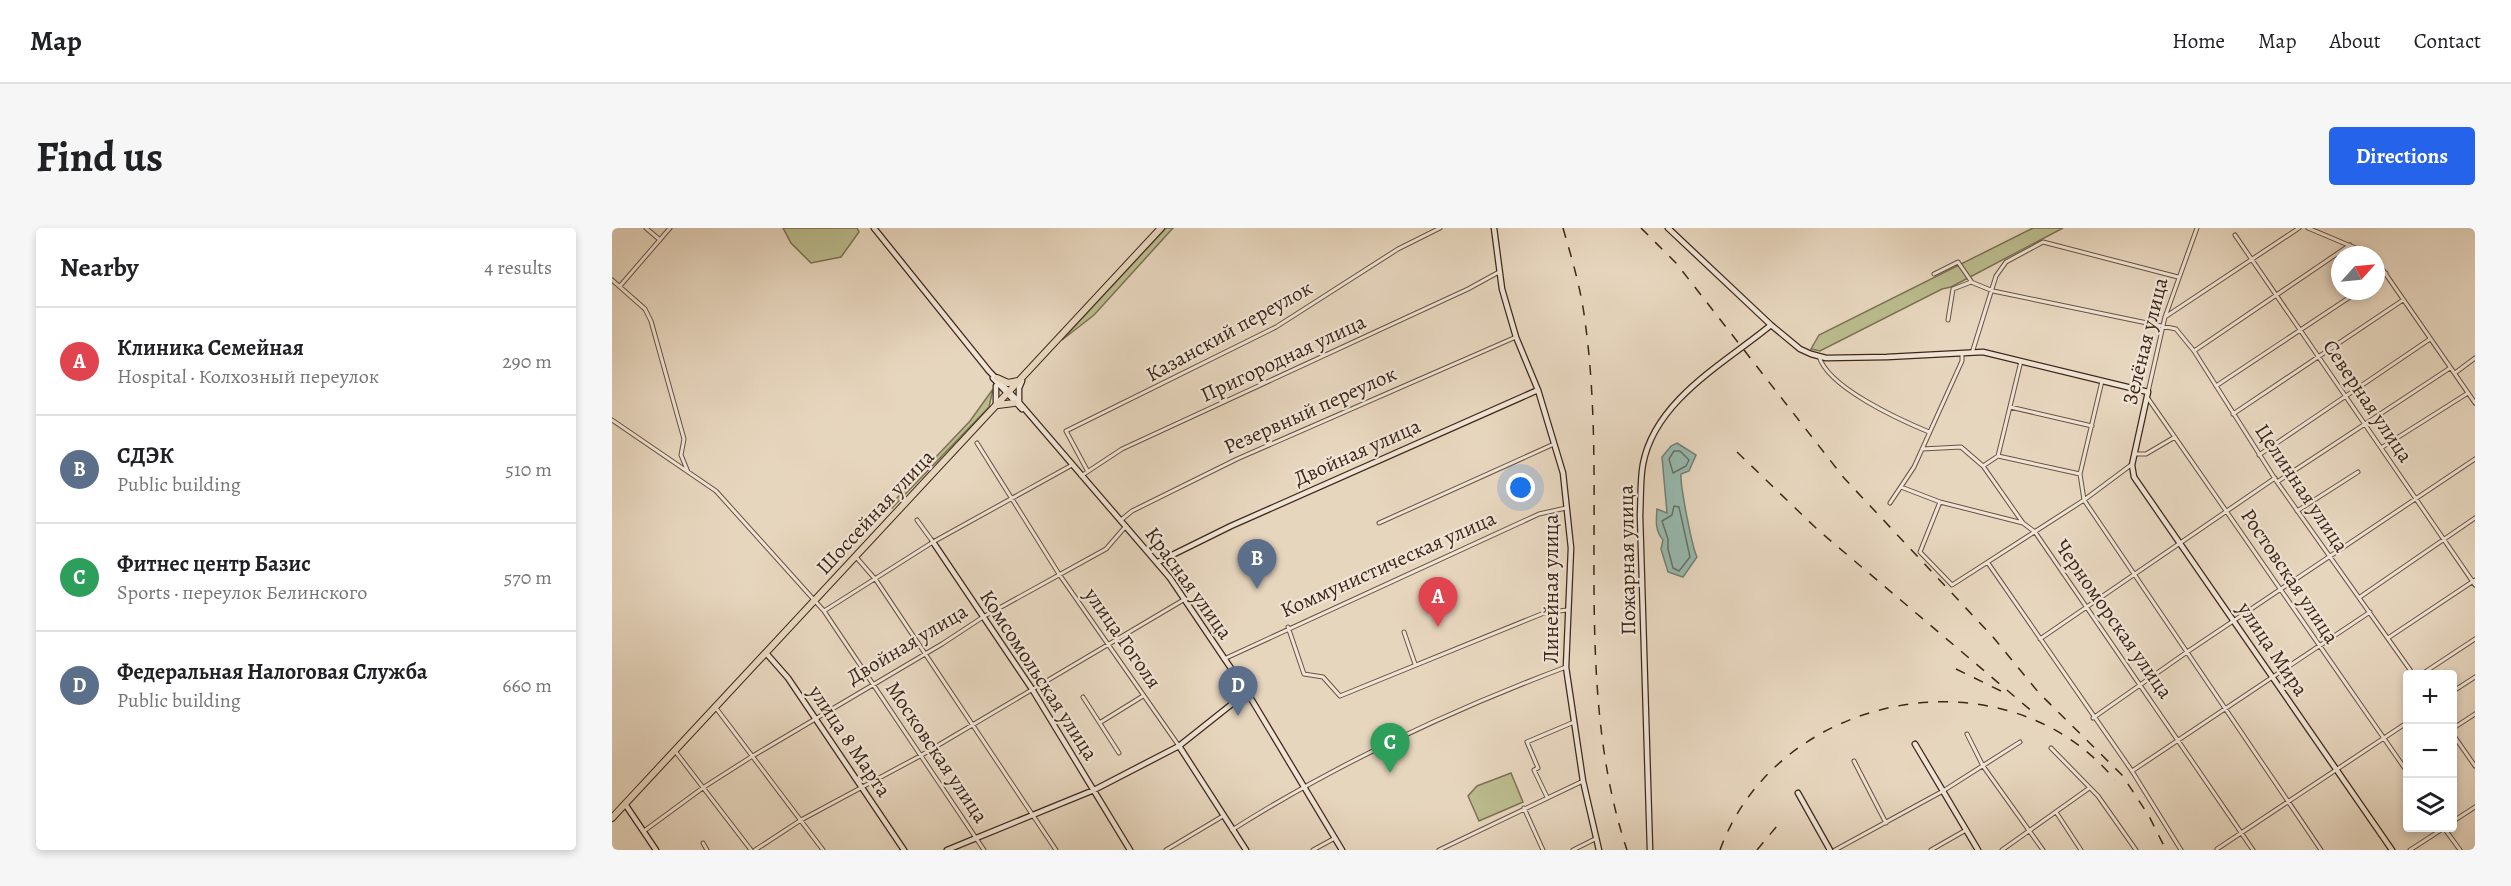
<!DOCTYPE html>
<html lang="en">
<head>
<meta charset="utf-8">
<style>
  body { margin:0; font-family:Alegreya,serif; background:#f6f6f6; color:#202124 }
  .controls { position:absolute; right:18px; bottom:18px; display:grid; overflow:hidden; border-radius:6px; box-shadow:0 3px 9px #0003 }
  .controls button { width:54px; height:54px; display:grid; place-items:center; padding:0; border:0; border-bottom:2px solid #e0e0e0; background:#fff; color:#202124; font:30px sans-serif }
  .compass { position:absolute; left:1719px; top:18px; width:54px; height:54px; border-radius:50%; background:#fff; box-shadow:0 3px 9px #0003; rotate:63deg }
  .you { position:absolute; left:909px; top:260px; width:21px; height:21px; margin:-15px; border:4px solid #fff; border-radius:50%; background:#1a73e8; box-shadow:0 0 0 9px #1a73e833 }
  .badge { display:grid; place-items:center; width:39px; height:39px; border-radius:50%; background:#2563eb; color:#fff; font-size:20px; font-weight:700 }
  .pin { position:absolute; translate:-50% -50px; filter:drop-shadow(0 2px 3px #0008) }
  .pin::after { content:''; position:absolute; top:32px; width:21px; height:18px; background:inherit; clip-path:polygon(0 0,100% 0,50% 100%) }
  .list { margin:0; padding:0; list-style:none }
  h2 { display:flex; justify-content:space-between; align-items:center; height:78px; margin:0; padding:0 24px; font-size:26px }
  h2 small { font-size:20px; font-weight:400; color:#757577 }
  .list li { display:grid; grid-template-columns:39px 1fr auto; gap:18px; align-items:center; box-sizing:border-box; height:108px; padding:0 24px; border-top:2px solid #e0e0e0 }
  .list b { display:block; font-size:22px; white-space:nowrap }
  .list p { margin:0; font-size:20px; white-space:nowrap; color:#757577 }
  .list em { font-size:20px; font-style:normal; color:#757577 }
  .icon { flex:none; width:33px; height:33px; fill:none; stroke:currentColor; stroke-width:2; stroke-linecap:round; stroke-linejoin:round }
  .map { position:relative; flex:none; width:1863px; height:622px; overflow:hidden; border-radius:6px }
  header { display:flex; align-items:center; gap:36px; box-sizing:border-box; height:84px; padding:0 30px; background:#fff; border-bottom:2px solid #e0e0e0 }
  header strong { font-size:28px }
  nav { display:flex; gap:33px; margin-inline-start:auto; font-size:21px }
  .intro { display:flex; align-items:center; justify-content:space-between; box-sizing:border-box; height:144px; padding:0 36px }
  h1 { margin:0; font-size:42px }
  .button { padding:15px 27px; border-radius:6px; background:#2563eb; color:#fff; font-size:21px; font-weight:700 }
  main { display:flex; gap:36px; padding:0 36px }
  aside { flex:1; background:#fff; border-radius:6px; box-shadow:0 3px 9px #0003 }
  .map>svg:first-child { display:block }
  .green { fill:#bbbc8e; stroke:#7c7254; stroke-width:1.5 }
  .water { fill:#97b9ae; stroke:#737f73; stroke-width:1.5 }
  .lines { fill:none; stroke-linecap:round; stroke-linejoin:round }
  .shore { stroke:#6a7064; stroke-width:1.5 }
  .street-casing { stroke:#685343; stroke-width:5 }
  .secondary-casing { stroke:#3e271a; stroke-width:7 }
  .highway-casing { stroke:#3e271a; stroke-width:8 }
  .street { stroke:#efe4d5; stroke-width:3 }
  .secondary { stroke:#efe4d5; stroke-width:4.5 }
  .highway { stroke:#e7d6be; stroke-width:6 }
  .rail { stroke:#3e271a; stroke-width:1.5; stroke-dasharray:10 10; stroke-linecap:butt }
  .labels { text-anchor:middle; stroke-width:4.5; stroke-linejoin:round; paint-order:stroke }
  .street-label { font-size:21px; fill:#3e271a; stroke:#efe4d5 }
</style>
</head>
<body>
<header>
<strong>Map</strong>
<nav><a>Home</a><a>Map</a><a>About</a><a>Contact</a></nav>
</header>
<div class="intro"><h1>Find us</h1><a class="button">Directions</a></div>
<main>
<aside>
<h2>Nearby<small>4 results</small></h2>
<ul class="list">
<li><span class="badge" style="background:#e0444e">A</span><div><b>Клиника Семейная</b><p>Hospital · Колхозный переулок</p></div><em>290 m</em></li>
<li><span class="badge" style="background:#5c6f8a">B</span><div><b>СДЭК</b><p>Public building</p></div><em>510 m</em></li>
<li><span class="badge" style="background:#2e9e5b">C</span><div><b>Фитнес центр Базис</b><p>Sports · переулок Белинского</p></div><em>570 m</em></li>
<li><span class="badge" style="background:#5c6f8a">D</span><div><b>Федеральная Налоговая Служба</b><p>Public building</p></div><em>660 m</em></li>
</ul>
</aside>
<div class="map">
<svg width="1863" height="622" viewBox="0 0 1863 622">
  <rect width="100%" height="100%" fill="#e7d6be"/>
  <filter id="stains"><feTurbulence type="fractalNoise" baseFrequency=".00333" numOctaves="4"/><feColorMatrix values="0 0 0 0 .2 0 0 0 0 .09 0 0 0 0 .02 0 0 0 .5 -.17"/></filter>
  <radialGradient id="worn" r=".72"><stop offset=".6" stop-color="#630" stop-opacity="0"/><stop offset="1" stop-color="#630" stop-opacity=".3"/></radialGradient>
  <path class="green" d="M 171,0 L 245,0 L 247,4 L 229,29 L 199,35 L 179,15 Z
    M 554,0 L 561,0 L 482,87 L 450,112 Z
    M 1421,0 L 1451,0 L 1339,59 L 1330,61 L 1208,123 L 1199,121 L 1207,107 Z
    M 381,161 L 377,179 L 280,280 L 279,277 L 284,271 L 358,193 Z
    M 899,545 L 911,574 L 867,593 L 856,568 L 865,558 Z"/>
  <path class="water" d="M 1065,215 L 1084,227 L 1077,243 L 1069,246 C 1068,257 1080,319 1085,329 L 1071,349 L 1056,344 L 1049,321 L 1051,312 C 1043,303 1044,292 1045,281 L 1055,285 L 1050,229 L 1059,218 Z"/>
  <g class="lines">
    <path class="shore" d="M 1062,223 L 1068,223 L 1077,232 L 1074,238 L 1061,245 L 1057,231 Z
      M 1062,278 L 1067,279 L 1078,329 L 1067,343 L 1061,340 L 1056,321 L 1056,311 L 1050,293 L 1060,287 Z"/>
    <defs>
      <path id="street" d="M 34,0 L 48,12
        M 1696,0 L 1760,27
        M 1623,7 L 1863,357
        M 1764,32 L 1863,175
        M 1322,46 L 1346,34 L 1359,53
        M 0,52 L 33,81 L 39,93 L 72,211 L 69,227 L 76,244
        M 1764,52 L 1774,45
        M 8,58 L 58,0
        M 1553,89 L 1687,0
        M 1336,92 L 1341,61 L 1359,54 L 1381,63 L 1564,101 L 1582,123 L 1665,254 L 1801,446
        M 1582,123 L 1738,17
        M 1360,125 L 1384,48 L 1394,34 L 1431,14 L 1566,49
        M 1207,128 C 1215,159 1288,192 1317,204
        M 1843,145 L 1863,130
        M 1490,153 L 1468,246 L 1472,272 L 1709,622
        M 1604,158 L 1747,63
        M 1536,164 L 1553,89 L 1585,0
        M 1535,169 L 1796,545
        M 1398,179 L 1480,198
        M 1621,186 L 1791,72
        M 0,192 L 104,263 L 212,383 L 372,622
        M 365,215 L 447,346 L 567,518
        M 1769,220 L 1856,165
        M 1310,221 L 1349,219 L 1371,238 L 1411,295 L 1423,304 L 1641,622
        M 1522,226 L 1534,226 L 1563,209
        M 1647,227 L 1818,111
        M 1386,228 L 1468,246
        M 1371,238 L 1386,228 L 1409,133
        M 475,242 L 454,203 L 664,99 L 786,21 L 828,0
        M 469,248 L 510,221 L 856,61 L 887,44
        M 1665,254 L 1838,140
        M 1289,259 L 1328,274 L 1411,295
        M 1328,274 L 1308,324 L 1340,357 L 1472,272 L 1519,237
        M 1278,275 L 1302,239 L 1350,133 L 1350,126
        M 1685,283 L 1746,244
        M 305,292 L 321,314
        M 509,292 L 520,283 L 625,231 L 904,109
        M 767,295 L 942,216
        M 244,329 L 264,352 L 444,622
        M 1376,335 L 1520,543 L 1569,622
        M 1748,369 L 1863,290
        M 212,383 L 321,314 L 460,237
        M 676,399 L 692,446 L 711,449 L 728,468 L 932,385 L 955,382
        M 792,404 L 803,436
        M 1776,410 L 1863,352
        M 1428,411 L 1663,250
        M 612,431 L 927,286 L 954,280
        M 1810,446 L 1863,411
        M 1840,464 L 1863,449
        M 471,469 L 507,525
        M 104,480 L 211,622
        M 1481,490 L 1575,424 L 1863,231
        M 489,494 L 531,468
        M 1840,501 L 1863,486
        M 1840,505 L 1863,538
        M 1355,506 L 1371,538 L 1431,622
        M 1439,520 L 1486,568 L 1524,622
        M 63,523 L 139,622
        M 1242,533 L 1274,595
        M 1520,543 L 1758,384
        M 935,569 L 922,542 L 926,540 L 915,514 L 962,494
        M 912,580 L 931,622
        M 1444,584 L 1469,622
        M 1840,594 L 1863,579
        M 620,602 C 726,535 837,483 954,439
        M 32,603 L 92,559 L 139,529 L 330,416 L 371,389 L 494,321 L 514,298
        M 91,615 L 95,622
        M 1605,621 L 1796,494
        M 143,622 L 189,592 L 308,528 L 573,371
        M 554,622 L 611,588
        M 701,622 L 723,610
        M 827,622 L 971,553
        M 961,622 L 983,611
        M 1223,622 L 1331,563 L 1408,514
        M 1319,622 L 1354,602
        M 1390,622 L 1476,561
        M 1798,622 L 1832,600 L 1848,622"/>
      <path id="secondary" d="M 262,0 L 377,143
        M 882,0 L 890,61 L 904,109 L 926,162 L 951,245 L 959,320 L 954,439 L 971,553 L 987,622
        M 1056,0 L 1159,97 L 1188,121 L 1199,126 L 1214,130 L 1275,129 L 1371,124 L 1536,164 L 1520,237 L 1522,249 L 1780,622
        M 376,142 L 405,172 L 558,350 L 635,464 L 730,622
        M 381,150 L 410,181
        M 407,174 L 407,160 L 410,153
        M 384,176 L 384,158
        M 321,314 L 420,461 L 518,622
        M 546,334 L 619,298 L 926,162
        M 154,425 L 176,450 L 292,622
        M 1303,516 L 1366,622
        M 567,518 L 634,622
        M 1186,565 L 1218,622
        M 13,576 L 44,622
        M 335,622 L 482,562 L 567,518 L 635,464
        M 1038,622 L 1028,287 C 1029,270 1028,252 1031,236 C 1043,172 1113,135 1159,97"/>
      <path id="highway" d="M 385,150 L 396,155 L 406,153
        M 386,177 L 402,175
        M 0,590 L 549,0"/>
    </defs>
    <use href="#street" class="street-casing"/>
    <use href="#secondary" class="secondary-casing"/>
    <use href="#highway" class="highway-casing"/>
    <use href="#street" class="street"/>
    <use href="#secondary" class="secondary"/>
    <use href="#highway" class="highway"/>
    <path class="rail" d="M 951,0 C 960,31 969,61 973,93 C 997,265 959,455 1015,622
      M 1029,0 L 1064,35 L 1232,250 L 1381,409 L 1427,465 L 1510,547 L 1537,588 L 1554,622
      M 1125,224 L 1206,302 L 1422,485
      M 1344,441 L 1393,465
      M 1108,622 C 1166,463 1394,420 1503,552
      M 1145,622 L 1165,598"/>
  </g>
  <g class="labels">
    <g class="street-label">
      <text transform="translate(617 103) rotate(-29)" y="7">Казанский переулок</text>
      <text transform="translate(1533 113) rotate(-76)" y="7">Зелёная улица</text>
      <text transform="translate(671 130) rotate(-25)" y="7">Пригородная улица</text>
      <text transform="translate(1756 173) rotate(56)" y="7">Северная улица</text>
      <text transform="translate(698 182) rotate(-24)" y="7">Резервный переулок</text>
      <text transform="translate(745 224) rotate(-24)" y="7">Двойная улица</text>
      <text transform="translate(1690 260) rotate(56)" y="7">Целинная улица</text>
      <text transform="translate(263 284) rotate(-47)" y="7">Шоссейная улица</text>
      <text transform="translate(1015 332) rotate(-91)" y="7">Пожарная улица</text>
      <text transform="translate(776 336) rotate(-24)" y="7">Коммунистическая улица</text>
      <text transform="translate(1678 348) rotate(56)" y="7">Ростовская улица</text>
      <text transform="translate(577 355) rotate(54)" y="7">Красная улица</text>
      <text transform="translate(939 361) rotate(-90)" y="7">Линейная улица</text>
      <text transform="translate(1502 391) rotate(55)" y="7">Черноморская улица</text>
      <text transform="translate(511 410) rotate(55)" y="7">улица Гоголя</text>
      <text transform="translate(295 416) rotate(-31)" y="7">Двойная улица</text>
      <text transform="translate(1661 421) rotate(56)" y="7">улица Мира</text>
      <text transform="translate(427 447) rotate(57)" y="7">Комсомольская улица</text>
      <text transform="translate(238 513) rotate(56)" y="7">улица 8 Марта</text>
      <text transform="translate(325 524) rotate(56)" y="7">Московская улица</text>
    </g>
  </g>
  <rect width="100%" height="100%" filter="url(#stains)"/>
  <rect width="100%" height="100%" fill="url(#worn)"/>
</svg>
<div class="controls">
<button>+</button>
<button>−</button>
<button><svg class="icon" aria-label="layers" viewBox="0 0 24 24"><path d="M12 4l9 5-9 5-9-5zM3 14l9 5 9-5"/></svg></button>
</div>
<svg class="compass" viewBox="-18 -18 36 36"><path d="M0-13l5 13h-10z" fill="#e53935"/><path d="M0 13l5-13h-10z" fill="#757577"/></svg>
<div class="you"></div>
<div class="pin badge" style="left:826px;top:399px;background:#e0444e">A</div>
<div class="pin badge" style="left:645px;top:361px;background:#5c6f8a">B</div>
<div class="pin badge" style="left:778px;top:545px;background:#2e9e5b">C</div>
<div class="pin badge" style="left:626px;top:488px;background:#5c6f8a">D</div>
</div>
</main>
</body>
</html>
